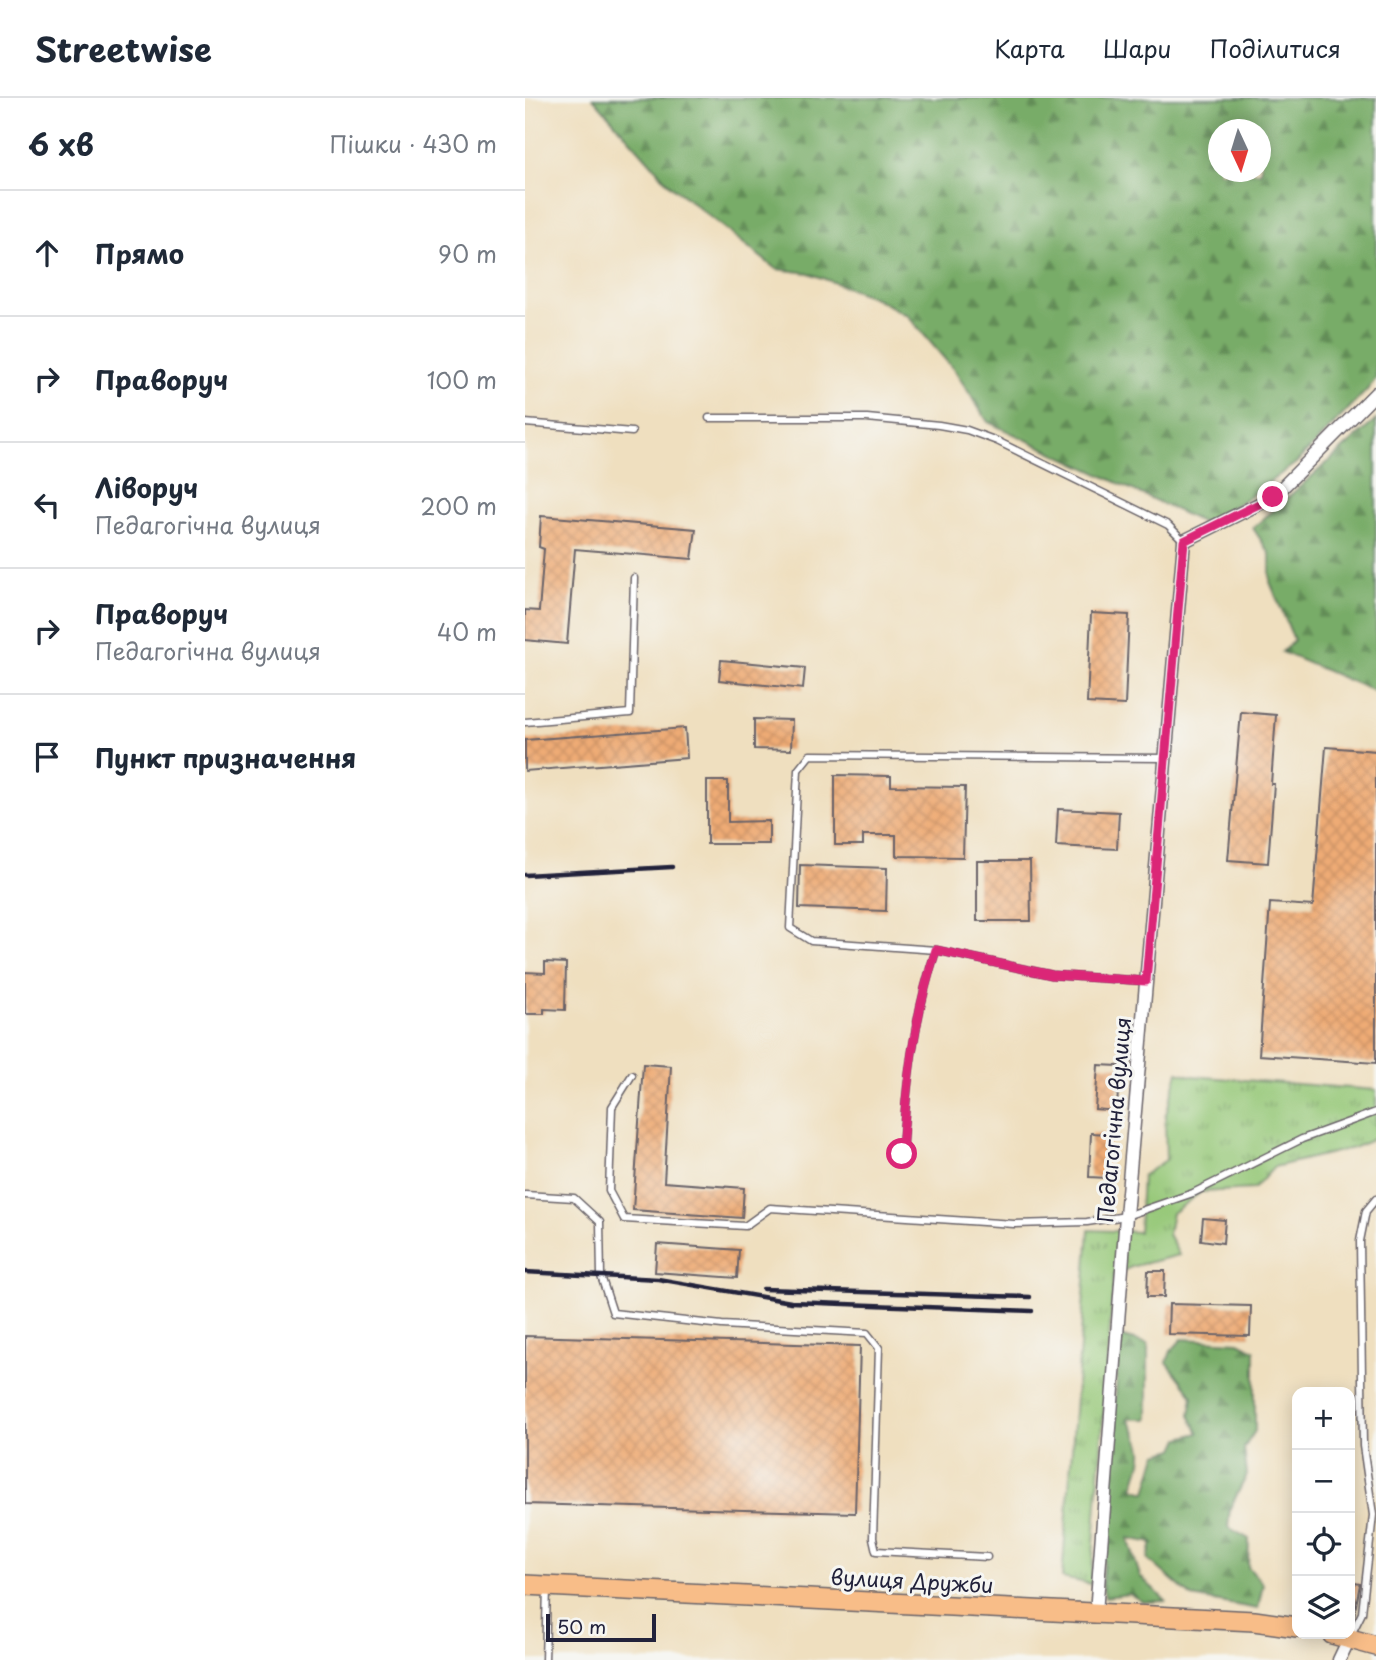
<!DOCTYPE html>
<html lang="uk">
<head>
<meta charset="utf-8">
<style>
  body { margin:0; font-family:"Playpen Sans",sans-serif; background:#f6f6f7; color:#1f2937 }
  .controls { position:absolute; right:21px; bottom:21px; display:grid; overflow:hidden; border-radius:14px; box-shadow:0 4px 18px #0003 }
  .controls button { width:63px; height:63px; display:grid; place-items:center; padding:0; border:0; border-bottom:2px solid #e0e1e3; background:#fff; color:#1f2937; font:35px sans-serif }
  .compass { position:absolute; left:683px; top:21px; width:63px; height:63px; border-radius:50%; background:#fff; box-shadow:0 4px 18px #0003; rotate:176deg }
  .scale { position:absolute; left:21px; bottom:18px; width:110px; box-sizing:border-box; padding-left:7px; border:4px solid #22223b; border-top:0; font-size:19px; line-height:24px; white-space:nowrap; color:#22223b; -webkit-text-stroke:5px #f6f6f2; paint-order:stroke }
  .stop { position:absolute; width:21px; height:21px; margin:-16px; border:5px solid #db2777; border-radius:50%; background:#fff }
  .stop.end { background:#db2777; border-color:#fff; box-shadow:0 2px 7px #0008 }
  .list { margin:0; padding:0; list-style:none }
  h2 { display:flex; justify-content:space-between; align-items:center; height:91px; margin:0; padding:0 28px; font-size:30px }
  h2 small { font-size:23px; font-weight:400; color:#747a83 }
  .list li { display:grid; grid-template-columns:46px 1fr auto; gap:21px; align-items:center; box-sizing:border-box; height:126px; padding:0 28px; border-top:2px solid #e0e1e3 }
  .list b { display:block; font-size:26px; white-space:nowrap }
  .list p { margin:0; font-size:23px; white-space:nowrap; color:#747a83 }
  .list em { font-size:23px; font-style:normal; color:#747a83 }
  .icon { flex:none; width:38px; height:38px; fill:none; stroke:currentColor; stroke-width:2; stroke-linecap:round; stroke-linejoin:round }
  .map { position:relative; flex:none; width:851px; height:1562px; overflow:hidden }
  header { display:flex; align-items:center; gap:42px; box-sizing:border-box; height:98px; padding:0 35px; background:#fff; border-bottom:2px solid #e0e1e3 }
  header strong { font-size:33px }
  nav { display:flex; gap:38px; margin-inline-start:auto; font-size:24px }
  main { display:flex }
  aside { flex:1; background:#fff }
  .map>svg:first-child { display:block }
  .grass { fill:url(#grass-tufts); stroke:#5c755a; stroke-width:2 }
  .forest { fill:url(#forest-firs); stroke:#4d6752; stroke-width:2; fill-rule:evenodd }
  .building { fill:url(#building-cross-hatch) }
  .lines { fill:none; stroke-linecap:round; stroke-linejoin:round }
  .lane-casing { stroke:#6a6469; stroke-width:9 }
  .street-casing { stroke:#6a6469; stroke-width:15 }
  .primary-casing { stroke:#6a6469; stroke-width:22 }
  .lane { stroke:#fff; stroke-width:6 }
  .street { stroke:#fff; stroke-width:12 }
  .primary { stroke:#f8bd88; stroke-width:19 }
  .rail { stroke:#22223b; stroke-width:4.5 }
  .route { stroke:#db2777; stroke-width:9 }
  .labels { text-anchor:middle; stroke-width:6; stroke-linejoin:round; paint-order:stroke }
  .street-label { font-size:21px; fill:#22223b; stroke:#f6f6f2 }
</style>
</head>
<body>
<header>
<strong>Streetwise</strong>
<nav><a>Карта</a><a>Шари</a><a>Поділитися</a></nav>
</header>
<main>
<aside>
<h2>6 хв<small>Пішки · 430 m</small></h2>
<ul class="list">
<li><svg class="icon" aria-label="ahead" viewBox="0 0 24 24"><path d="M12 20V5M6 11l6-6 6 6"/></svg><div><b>Прямо</b></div><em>90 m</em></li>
<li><svg class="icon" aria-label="right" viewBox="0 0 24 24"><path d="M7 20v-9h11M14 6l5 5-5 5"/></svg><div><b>Праворуч</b></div><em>100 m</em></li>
<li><svg class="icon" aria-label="left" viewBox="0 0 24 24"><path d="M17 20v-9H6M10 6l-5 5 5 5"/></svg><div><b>Ліворуч</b><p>Педагогічна вулиця</p></div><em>200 m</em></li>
<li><svg class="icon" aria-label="right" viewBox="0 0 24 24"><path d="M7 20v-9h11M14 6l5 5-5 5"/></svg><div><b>Праворуч</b><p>Педагогічна вулиця</p></div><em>40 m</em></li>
<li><svg class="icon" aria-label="arrive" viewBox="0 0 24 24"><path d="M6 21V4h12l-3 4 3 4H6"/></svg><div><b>Пункт призначення</b></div></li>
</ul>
</aside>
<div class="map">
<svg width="851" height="1562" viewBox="0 0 851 1562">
  <defs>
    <pattern id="grass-tufts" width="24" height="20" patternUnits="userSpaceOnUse" patternTransform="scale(1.75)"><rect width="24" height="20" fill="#96c878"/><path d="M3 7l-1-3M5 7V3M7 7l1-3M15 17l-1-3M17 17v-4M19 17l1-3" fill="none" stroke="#7aa264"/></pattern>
    <pattern id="forest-firs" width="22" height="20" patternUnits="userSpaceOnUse" patternTransform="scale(1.75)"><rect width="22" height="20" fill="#78ac68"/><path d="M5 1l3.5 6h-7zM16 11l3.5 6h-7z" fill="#628c57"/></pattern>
    <pattern id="building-cross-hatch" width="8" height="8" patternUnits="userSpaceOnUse" patternTransform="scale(1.75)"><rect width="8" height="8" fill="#eeab75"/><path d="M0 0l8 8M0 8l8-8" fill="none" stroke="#cc9366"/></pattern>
  </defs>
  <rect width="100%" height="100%" fill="#f6f6f2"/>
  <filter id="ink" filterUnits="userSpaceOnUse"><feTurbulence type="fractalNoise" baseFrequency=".0143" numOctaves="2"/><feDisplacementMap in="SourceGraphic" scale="14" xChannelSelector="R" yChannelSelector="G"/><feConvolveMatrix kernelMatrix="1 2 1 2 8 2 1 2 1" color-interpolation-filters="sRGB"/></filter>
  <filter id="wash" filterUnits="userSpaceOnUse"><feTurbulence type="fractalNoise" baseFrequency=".00686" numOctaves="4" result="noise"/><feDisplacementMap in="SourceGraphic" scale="28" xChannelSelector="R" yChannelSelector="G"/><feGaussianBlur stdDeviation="1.57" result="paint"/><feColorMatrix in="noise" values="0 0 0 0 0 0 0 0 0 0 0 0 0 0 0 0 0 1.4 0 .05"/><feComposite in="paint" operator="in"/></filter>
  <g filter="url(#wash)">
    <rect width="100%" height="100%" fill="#efdfbf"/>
    <path class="grass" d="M 653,974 L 666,978 L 851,992 L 851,1040 L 828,1050 L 749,1069 L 729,1091 L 676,1094 L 647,1115 L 643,1136 L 654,1157 L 609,1168 L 589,1176 L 566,1486 L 537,1480 L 564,1132 L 614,1134 L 617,1078 L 641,1062 L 640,1020 Z"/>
    <path class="forest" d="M 68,0 L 851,0 L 851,280 L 842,292 L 771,365 L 716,404 L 678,425 L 463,324 L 430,273 L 383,218 L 352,201 L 284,175 L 251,171 L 146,88 ZM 694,32 L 736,32 L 736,74 L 694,74 Z
      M 851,322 L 851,594 L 757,554 L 769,542 L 745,484 L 745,456 L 728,430 Z
      M 595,1238 L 623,1246 L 623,1321 L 603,1321 C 623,1353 619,1356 608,1390 L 621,1394 L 632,1356 L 650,1351 L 655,1340 L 674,1335 L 665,1317 L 668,1298 L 642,1264 L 646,1253 L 657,1241 L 714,1244 L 730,1252 L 730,1333 L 719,1350 L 722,1377 L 705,1410 L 703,1429 L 724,1441 L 723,1469 L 738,1486 L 733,1511 L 667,1499 L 623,1461 L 627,1445 L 603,1440 L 615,1478 L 641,1503 L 618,1504 L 605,1496 L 580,1499 L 577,1487 Z"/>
    <g id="blocks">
      <path class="building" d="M 16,418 L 171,431 L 167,461 L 50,451 L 42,546 L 0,542 L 0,512 L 14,513 L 19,451 L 14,449 Z
        M 566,515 L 604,517 L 600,607 L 562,605 Z
        M 196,562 L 280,570 L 278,591 L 194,582 Z
        M 716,614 L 751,617 L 746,686 L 749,686 L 743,765 L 703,762 Z
        M 229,621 L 267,622 L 266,652 L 229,651 Z
        M 160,630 L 162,660 L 0,673 L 0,642 Z
        M 801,649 L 851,653 L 851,965 L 734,957 L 745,805 L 788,808 Z
        M 310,677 L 366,678 L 366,688 L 440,689 L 438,759 L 371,758 L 371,737 L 338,737 L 338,747 L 310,747 Z
        M 182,683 L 203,683 L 203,724 L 244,723 L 244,746 L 182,746 Z
        M 533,711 L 594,714 L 592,751 L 531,748 Z
        M 452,763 L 505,763 L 506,823 L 452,823 Z
        M 275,767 L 362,770 L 361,813 L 274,810 Z
        M 20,864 L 41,865 L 40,912 L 19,911 L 19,916 L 0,916 L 0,874 L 20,875 Z
        M 118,966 L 146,968 L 139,1084 L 219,1090 L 217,1120 L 108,1112 Z
        M 573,967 L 594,968 L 592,1013 L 570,1011 Z
        M 566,1035 L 584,1036 L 582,1080 L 564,1079 Z
        M 678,1120 L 700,1122 L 698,1145 L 676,1142 Z
        M 132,1146 L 214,1152 L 212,1180 L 130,1174 Z
        M 623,1173 L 640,1173 L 639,1199 L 622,1199 Z
        M 644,1206 L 726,1208 L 725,1238 L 643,1236 Z
        M 0,1238 L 335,1248 L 330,1415 L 0,1406 Z
        M 825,1484 L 835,1486 L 829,1518 L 825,1518 Z"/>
    </g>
  </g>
  <g filter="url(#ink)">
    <use href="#blocks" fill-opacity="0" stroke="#6a6469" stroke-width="2"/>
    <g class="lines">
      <defs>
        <path id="lane" d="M 184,320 L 342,320 L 414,327 L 442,332 L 472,343 L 643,427 L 659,443
          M 0,325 L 107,334
          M 0,624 L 105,615 L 109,480
          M 621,883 L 527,877 L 411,852 L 286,843 L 265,830 L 273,672 L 285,657 L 640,660
          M 107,977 L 87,1009 L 84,1093 L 99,1121 L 220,1128 L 245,1110 L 489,1126 L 562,1124 L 601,1118 L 668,1095 L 777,1041 L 851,1014
          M 377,1056 C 381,986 389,919 411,852
          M 0,1097 L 49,1100 L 75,1124 L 76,1178 L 88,1215 L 197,1227 L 342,1235 L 354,1250 L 348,1440 L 351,1453 L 462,1459
          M 825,1539 L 837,1515 L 848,1417 L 838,1348 L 835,1143 L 841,1113 L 851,1101
          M 20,1562 L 22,1490"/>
        <path id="street" d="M 571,1515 L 601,1118 L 659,443 L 748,399 L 851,295
          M 814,1562 L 824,1541"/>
        <path id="primary" d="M 0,1487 L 729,1523 L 772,1529
          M 807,1536 L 851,1548"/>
      </defs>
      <use href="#lane" class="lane-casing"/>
      <use href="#street" class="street-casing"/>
      <use href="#primary" class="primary-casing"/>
      <use href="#lane" class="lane"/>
      <use href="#street" class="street"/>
      <use href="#primary" class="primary"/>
      <path class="rail" d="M 0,777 L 147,769
        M 0,1174 L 133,1181 L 266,1204 L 507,1213
        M 238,1191 L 505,1199"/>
    </g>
  </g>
  <g class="lines" filter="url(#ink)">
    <path class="route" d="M 377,1056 C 381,984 389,920 411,852 L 527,877 L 621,883 L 659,443 L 748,399"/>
  </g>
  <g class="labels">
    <g class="street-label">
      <text transform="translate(590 1022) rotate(-85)" y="7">Педагогічна вулиця</text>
      <text transform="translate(387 1484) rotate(3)" y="7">вулиця Дружби</text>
    </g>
  </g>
</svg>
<div class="controls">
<button>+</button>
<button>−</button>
<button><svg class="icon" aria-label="locate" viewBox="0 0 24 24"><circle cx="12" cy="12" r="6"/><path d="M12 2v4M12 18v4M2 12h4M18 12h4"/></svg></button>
<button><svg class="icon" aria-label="layers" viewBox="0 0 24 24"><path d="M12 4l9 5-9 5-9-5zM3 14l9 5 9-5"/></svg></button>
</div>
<svg class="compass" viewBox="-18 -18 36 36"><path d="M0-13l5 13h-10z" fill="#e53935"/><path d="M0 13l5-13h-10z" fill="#747a83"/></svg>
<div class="scale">50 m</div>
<div class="stop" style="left:377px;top:1056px"></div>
<div class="stop end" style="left:748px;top:399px"></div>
</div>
</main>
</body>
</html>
